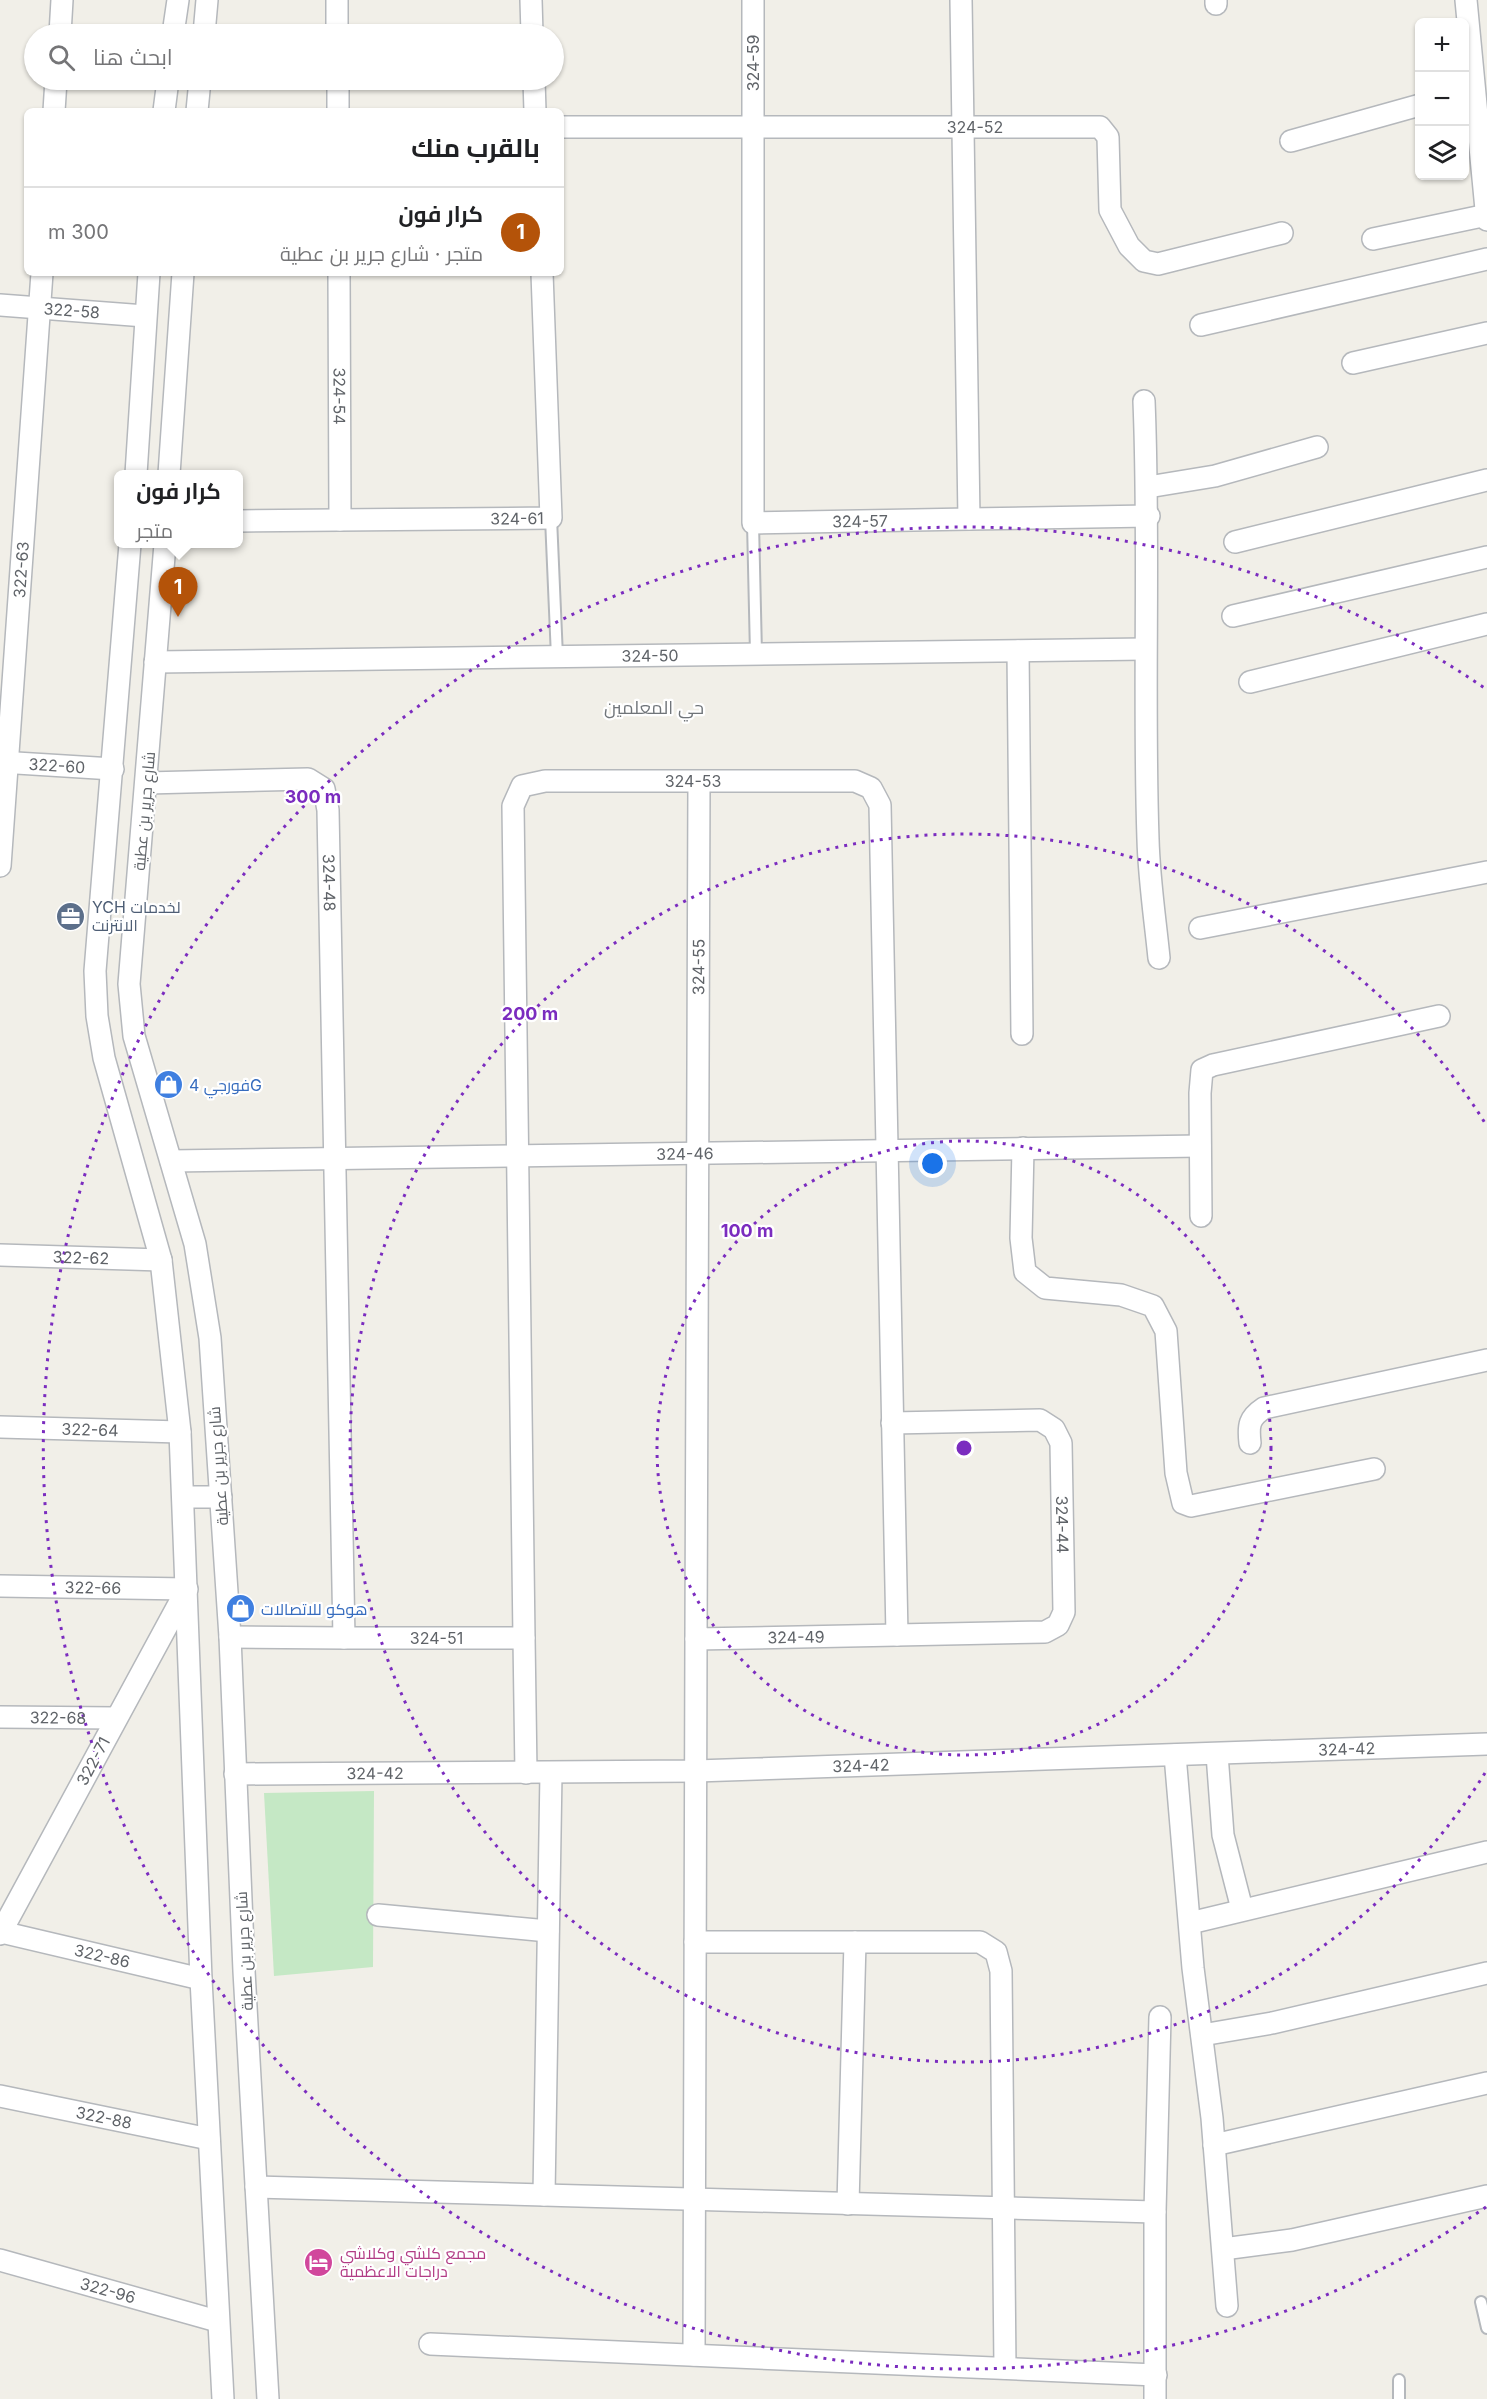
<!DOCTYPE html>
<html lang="ar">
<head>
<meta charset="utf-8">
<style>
  body { margin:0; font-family:Inter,Cairo,sans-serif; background:#f6f6f6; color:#202124; direction:rtl }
  .controls { position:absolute; right:18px; top:18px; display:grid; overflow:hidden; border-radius:9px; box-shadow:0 2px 4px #0004 }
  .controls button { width:54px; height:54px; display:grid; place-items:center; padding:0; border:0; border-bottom:2px solid #e0e0e0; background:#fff; color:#202124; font:30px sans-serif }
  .you { position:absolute; left:933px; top:1164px; width:21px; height:21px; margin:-15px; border:4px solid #fff; border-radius:50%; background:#1a73e8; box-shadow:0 0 0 9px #1a73e833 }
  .badge { display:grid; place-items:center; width:39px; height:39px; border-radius:50%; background:#b45309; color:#fff; font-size:20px; font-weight:700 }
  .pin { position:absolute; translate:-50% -50px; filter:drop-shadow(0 2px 3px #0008) }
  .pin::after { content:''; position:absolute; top:32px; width:21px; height:18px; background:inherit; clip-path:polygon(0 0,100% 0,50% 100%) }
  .popup { position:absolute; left:114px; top:470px; width:129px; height:78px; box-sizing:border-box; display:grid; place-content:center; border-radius:9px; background:#fff; filter:drop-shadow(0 2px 4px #0005); font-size:20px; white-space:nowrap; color:#757577 }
  .popup b { font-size:22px; color:#202124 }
  .popup::after { content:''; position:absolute; left:50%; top:100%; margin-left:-12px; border:12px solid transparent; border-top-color:#fff }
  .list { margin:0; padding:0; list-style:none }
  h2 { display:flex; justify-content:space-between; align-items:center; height:78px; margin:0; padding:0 24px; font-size:26px }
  h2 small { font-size:20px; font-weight:400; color:#757577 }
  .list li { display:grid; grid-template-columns:39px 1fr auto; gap:18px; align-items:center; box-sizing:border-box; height:90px; padding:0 24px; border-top:2px solid #e0e0e0 }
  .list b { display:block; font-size:22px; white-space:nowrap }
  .list p { margin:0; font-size:20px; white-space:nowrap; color:#757577 }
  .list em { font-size:20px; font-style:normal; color:#757577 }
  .icon { flex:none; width:33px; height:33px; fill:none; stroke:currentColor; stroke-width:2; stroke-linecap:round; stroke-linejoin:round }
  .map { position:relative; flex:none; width:1487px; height:2399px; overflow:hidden; direction:ltr }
  .search { position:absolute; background:#fff; box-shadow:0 2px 4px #0004; left:24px; top:24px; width:540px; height:66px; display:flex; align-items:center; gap:15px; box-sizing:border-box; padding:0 21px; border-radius:33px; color:#757577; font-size:22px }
  .panel { position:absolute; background:#fff; box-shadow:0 2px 4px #0004; left:24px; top:108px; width:540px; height:168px; border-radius:9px; direction:rtl }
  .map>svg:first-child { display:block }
  .green { fill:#c5e8c5 }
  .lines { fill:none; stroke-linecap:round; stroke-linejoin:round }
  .service-casing { stroke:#b5b8bc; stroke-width:14 }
  .minor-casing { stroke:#b5b8bc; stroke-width:24 }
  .service { stroke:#fff; stroke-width:10 }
  .minor { stroke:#fff; stroke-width:21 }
  .ring { fill:none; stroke:#7b2cbf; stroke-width:3; stroke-dasharray:3 6 }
  .labels { text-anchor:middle; stroke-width:4.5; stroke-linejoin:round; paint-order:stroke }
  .street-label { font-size:16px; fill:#5f6368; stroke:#fff }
  .service-label { font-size:16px; fill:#4e5e75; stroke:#fff; text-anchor:start }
  .shop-label { font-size:16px; fill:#366cbe; stroke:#fff; text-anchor:start }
  .hotel-label { font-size:16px; fill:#b23c85; stroke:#fff; text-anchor:start }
  .neighbourhood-label { font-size:18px; fill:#70757a; stroke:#fff }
  .centre { fill:#7b2cbf; stroke:#fff; stroke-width:3 }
  .ring-label { font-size:18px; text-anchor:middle; font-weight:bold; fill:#7b2cbf; stroke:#fff; stroke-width:4.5; stroke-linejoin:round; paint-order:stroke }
</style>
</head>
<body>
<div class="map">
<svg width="1487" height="2399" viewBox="0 0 1487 2399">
  <rect width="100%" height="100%" fill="#f1efe8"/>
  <path class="green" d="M 374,1791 L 373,1967 L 274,1976 L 264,1793 Z"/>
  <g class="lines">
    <defs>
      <path id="service" d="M 551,518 L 557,657
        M 753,523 L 756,654
        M 1481,2302 L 1487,2328
        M 1399,2380 L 1399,2399"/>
      <g id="minor">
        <path d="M 337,0 L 337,34"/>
        <path d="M 531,0 L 532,34"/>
        <path id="s1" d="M 753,0 L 753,523 L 969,519 L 961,0"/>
        <path d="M 1216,0 L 1216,4"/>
        <path d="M 1466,0 L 1487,220"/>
        <path d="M 60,34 L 62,0"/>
        <path d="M 173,34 L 178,0"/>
        <path d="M 204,34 L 207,0"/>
        <path d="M 338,80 L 338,111"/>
        <path d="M 534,80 L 535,111"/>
        <path d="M 54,111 L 56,80"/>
        <path d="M 164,111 L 168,80"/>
        <path d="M 197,111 L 200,80"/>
        <path id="s2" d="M 561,127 L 1100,127 L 1108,137 L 1110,210 L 1129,246 L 1144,261 L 1158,264 L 1282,233"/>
        <path d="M 1291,141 L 1420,105"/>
        <path d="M 1373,239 L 1487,215"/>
        <path id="s3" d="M 339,273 L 340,520"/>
        <path id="s4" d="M 0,305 L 145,316"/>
        <path d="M 1201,325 L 1487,259"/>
        <path d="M 1353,363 L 1487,333"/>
        <path d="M 1144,401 C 1150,547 1143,693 1148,839 C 1149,879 1155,918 1159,958"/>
        <path d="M 136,474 L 149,273"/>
        <path d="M 169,474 L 183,273"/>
        <path d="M 1148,487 L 1215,476 L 1317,447"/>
        <path d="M 969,519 L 1149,516"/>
        <path id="s5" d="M 238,521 L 551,518 L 542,273"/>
        <path d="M 1235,542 L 1487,480"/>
        <path d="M 130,544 L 95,971 L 97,1016 L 104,1058 L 161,1260 L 180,1432 L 201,1979 L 223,2399"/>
        <path d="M 165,544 L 129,984 L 134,1036 L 195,1244 L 210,1338 L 230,1637 L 244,1971 L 268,2399"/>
        <path d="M 1233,616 L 1487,557"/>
        <path d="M 1018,651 L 1022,1034"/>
        <path id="s6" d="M 155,662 L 1145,649"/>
        <path d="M 1250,682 L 1487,624"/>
        <path id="s7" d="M 0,762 L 113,769"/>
        <path id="s8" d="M 147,783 L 308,779 L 324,789 L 328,810 L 344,1638 L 524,1638 L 513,806 L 522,786 L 545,781 L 855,781 L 871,788 L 880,805 L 897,1635 L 696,1639 L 699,781"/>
        <path id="s9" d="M 0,866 L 42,273"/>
        <path d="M 1200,928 L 1487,872"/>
        <path d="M 1023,1148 L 1021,1238 L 1025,1272 L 1045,1288 L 1121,1295 L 1153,1306 L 1166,1331 L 1176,1473 L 1183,1503 L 1191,1506 L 1374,1469"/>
        <path id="s10" d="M 171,1161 L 1200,1146"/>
        <path d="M 1201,1216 L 1200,1093 L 1202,1070 L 1213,1065 L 1439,1016"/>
        <path id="s11" d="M 0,1255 L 161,1260"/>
        <path id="s12" d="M 892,1423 L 1040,1420 L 1054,1429 L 1061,1443 L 1064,1612 L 1058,1625 L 1045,1632 L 897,1635"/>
        <path id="s13" d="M 0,1427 L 180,1432"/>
        <path d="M 1250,1443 C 1248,1425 1249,1418 1264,1408 L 1487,1360"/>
        <path d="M 183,1497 L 221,1497"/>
        <path id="s14" d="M 0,1586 L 187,1589 L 0,1934"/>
        <path d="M 230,1637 L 344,1638"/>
        <path d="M 524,1638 L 526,1773"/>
        <path id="s15" d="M 0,1717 L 116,1718"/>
        <path d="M 1217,1754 L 1223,1835 L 1242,1909"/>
        <path d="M 1175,1755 L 1193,1968 L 1212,2118 L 1227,2306"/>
        <path id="s16" d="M 235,1774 L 696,1771 L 1487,1744"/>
        <path d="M 378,1915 L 548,1931"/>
        <path d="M 1190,1923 L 1487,1852"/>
        <path id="s17" d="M 1,1932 L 201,1979"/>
        <path d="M 695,1942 L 980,1942 L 996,1952 L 1001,1971 L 1005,2368"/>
        <path d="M 1202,2035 L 1272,2023 L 1487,1973"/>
        <path id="s18" d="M 0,2096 L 209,2139"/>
        <path d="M 1214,2145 L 1487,2083"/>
        <path d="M 256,2187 L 1155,2212"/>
        <path d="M 544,2195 L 551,1773"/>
        <path d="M 848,2204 L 855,1942"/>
        <path d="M 1223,2249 L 1292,2240 L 1487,2196"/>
        <path id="s19" d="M 0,2260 L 217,2321"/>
        <path d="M 430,2344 L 1156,2375"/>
        <path d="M 694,2355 L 696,1639"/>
        <path d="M 1155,2399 L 1155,2212 L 1160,2017"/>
      </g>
    </defs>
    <use href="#service" class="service-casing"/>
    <use href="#minor" class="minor-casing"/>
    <use href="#service" class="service"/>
    <use href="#minor" class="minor"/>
  </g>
  <g class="ring">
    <circle cx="964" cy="1448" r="307"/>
    <path d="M1485 1773A614 614 0 1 1 1485 1123"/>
    <path d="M1486 2207A921 921 0 1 1 1486 689"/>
  </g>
  <defs>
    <symbol id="office-disc" viewBox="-11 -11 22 22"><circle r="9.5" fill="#5c6f8a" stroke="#fff"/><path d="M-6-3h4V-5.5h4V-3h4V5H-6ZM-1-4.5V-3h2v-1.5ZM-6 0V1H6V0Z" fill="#fff"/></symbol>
    <symbol id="shop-disc" viewBox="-11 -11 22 22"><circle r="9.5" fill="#3f7fe0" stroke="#fff"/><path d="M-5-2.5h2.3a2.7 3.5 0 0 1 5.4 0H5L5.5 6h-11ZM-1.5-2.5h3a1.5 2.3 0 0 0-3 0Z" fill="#fff"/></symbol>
    <symbol id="hotel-disc" viewBox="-11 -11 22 22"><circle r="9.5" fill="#d1479c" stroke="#fff"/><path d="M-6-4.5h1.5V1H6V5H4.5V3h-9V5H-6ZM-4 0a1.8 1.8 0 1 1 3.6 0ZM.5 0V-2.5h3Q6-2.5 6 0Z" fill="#fff"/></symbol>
  </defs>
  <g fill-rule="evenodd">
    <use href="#office-disc" x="54" y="900" width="33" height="33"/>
    <use href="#shop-disc" x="152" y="1068" width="33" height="33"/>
    <use href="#shop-disc" x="224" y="1592" width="33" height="33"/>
    <use href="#hotel-disc" x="302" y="2246" width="33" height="33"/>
  </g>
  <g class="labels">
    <g class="street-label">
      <text transform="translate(753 63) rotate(-90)" y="6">324-59</text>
      <text dy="6" stroke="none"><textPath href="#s2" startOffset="414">324-52</textPath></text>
      <text dy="6" stroke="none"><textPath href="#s4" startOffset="72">322-58</textPath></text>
      <text dy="6" stroke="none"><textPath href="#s3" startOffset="123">324-54</textPath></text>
      <text dy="6" stroke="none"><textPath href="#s5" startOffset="279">324-61</textPath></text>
      <text dy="6" stroke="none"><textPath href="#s1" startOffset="630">324-57</textPath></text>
      <text dy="6" stroke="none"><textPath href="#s9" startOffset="297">322-63</textPath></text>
      <text dy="6" stroke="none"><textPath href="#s6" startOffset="495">324-50</textPath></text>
      <text dy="6" stroke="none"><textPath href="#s7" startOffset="57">322-60</textPath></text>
      <text dy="6" stroke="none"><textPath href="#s8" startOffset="2235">324-53</textPath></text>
      <text transform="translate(144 811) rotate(-85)" y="6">شارع جرير بن عطية</text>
      <text dy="6" stroke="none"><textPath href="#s8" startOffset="274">324-48</textPath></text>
      <text dy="6" stroke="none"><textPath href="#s8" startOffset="4137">324-55</textPath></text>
      <text dy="6" stroke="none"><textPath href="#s10" startOffset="514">324-46</textPath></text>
      <text dy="6" stroke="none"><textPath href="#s11" startOffset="81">322-62</textPath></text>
      <text dy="6" stroke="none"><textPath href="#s13" startOffset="90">322-64</textPath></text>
      <text transform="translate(218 1466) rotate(-94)" y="6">شارع جرير بن عطية</text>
      <text dy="6" stroke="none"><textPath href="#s12" startOffset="262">324-44</textPath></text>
      <text dy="6" stroke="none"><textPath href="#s14" startOffset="93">322-66</textPath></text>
      <text transform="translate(796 1637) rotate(-1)" y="6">324-49</text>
      <text dy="6" stroke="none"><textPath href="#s8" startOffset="1122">324-51</textPath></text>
      <text dy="6" stroke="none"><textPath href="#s15" startOffset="58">322-68</textPath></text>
      <text dy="6" stroke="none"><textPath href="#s16" startOffset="1112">324-42</textPath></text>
      <text transform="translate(93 1761) rotate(-62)" y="6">322-71</text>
      <text dy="6" stroke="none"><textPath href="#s16" startOffset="626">324-42</textPath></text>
      <text dy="6" stroke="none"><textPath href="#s16" startOffset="140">324-42</textPath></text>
      <text transform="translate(244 1951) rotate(-93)" y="6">شارع جرير بن عطية</text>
      <text dy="6" stroke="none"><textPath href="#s17" startOffset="104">322-86</textPath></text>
      <text dy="6" stroke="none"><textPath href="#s18" startOffset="106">322-88</textPath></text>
      <text dy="6" stroke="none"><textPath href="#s19" startOffset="112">322-96</textPath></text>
    </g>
    <g class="service-label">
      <text x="92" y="913">YCH لخدمات<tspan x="92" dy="18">الانترنت</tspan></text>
    </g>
    <g class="shop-label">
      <text x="189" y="1091">فورجي 4G</text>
      <text x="261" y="1615">هوكو للاتصالات</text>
    </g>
    <g class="hotel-label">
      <text x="340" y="2259">مجمع كلشي وكلاشي<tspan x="340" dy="18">دراجات الاعظمية</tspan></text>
    </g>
    <g class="neighbourhood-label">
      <text x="654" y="714">حي المعلمين</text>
    </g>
  </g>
  <circle cx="964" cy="1448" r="9" class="centre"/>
  <g class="ring-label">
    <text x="313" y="803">300 m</text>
    <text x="530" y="1020">200 m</text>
    <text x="747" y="1237">100 m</text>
  </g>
</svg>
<div class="controls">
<button>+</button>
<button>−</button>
<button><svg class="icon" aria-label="layers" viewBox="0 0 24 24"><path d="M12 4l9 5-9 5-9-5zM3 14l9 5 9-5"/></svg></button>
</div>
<div class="you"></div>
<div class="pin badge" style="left:178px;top:617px">1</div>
<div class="popup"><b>كرار فون</b>متجر</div>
<div class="search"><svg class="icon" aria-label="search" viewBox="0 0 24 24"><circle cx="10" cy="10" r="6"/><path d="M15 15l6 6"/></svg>ابحث هنا</div>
<section class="panel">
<h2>بالقرب منك<small></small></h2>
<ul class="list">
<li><span class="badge">1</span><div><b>كرار فون</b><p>متجر · شارع جرير بن عطية</p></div><em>300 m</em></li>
</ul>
</section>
</div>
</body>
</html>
